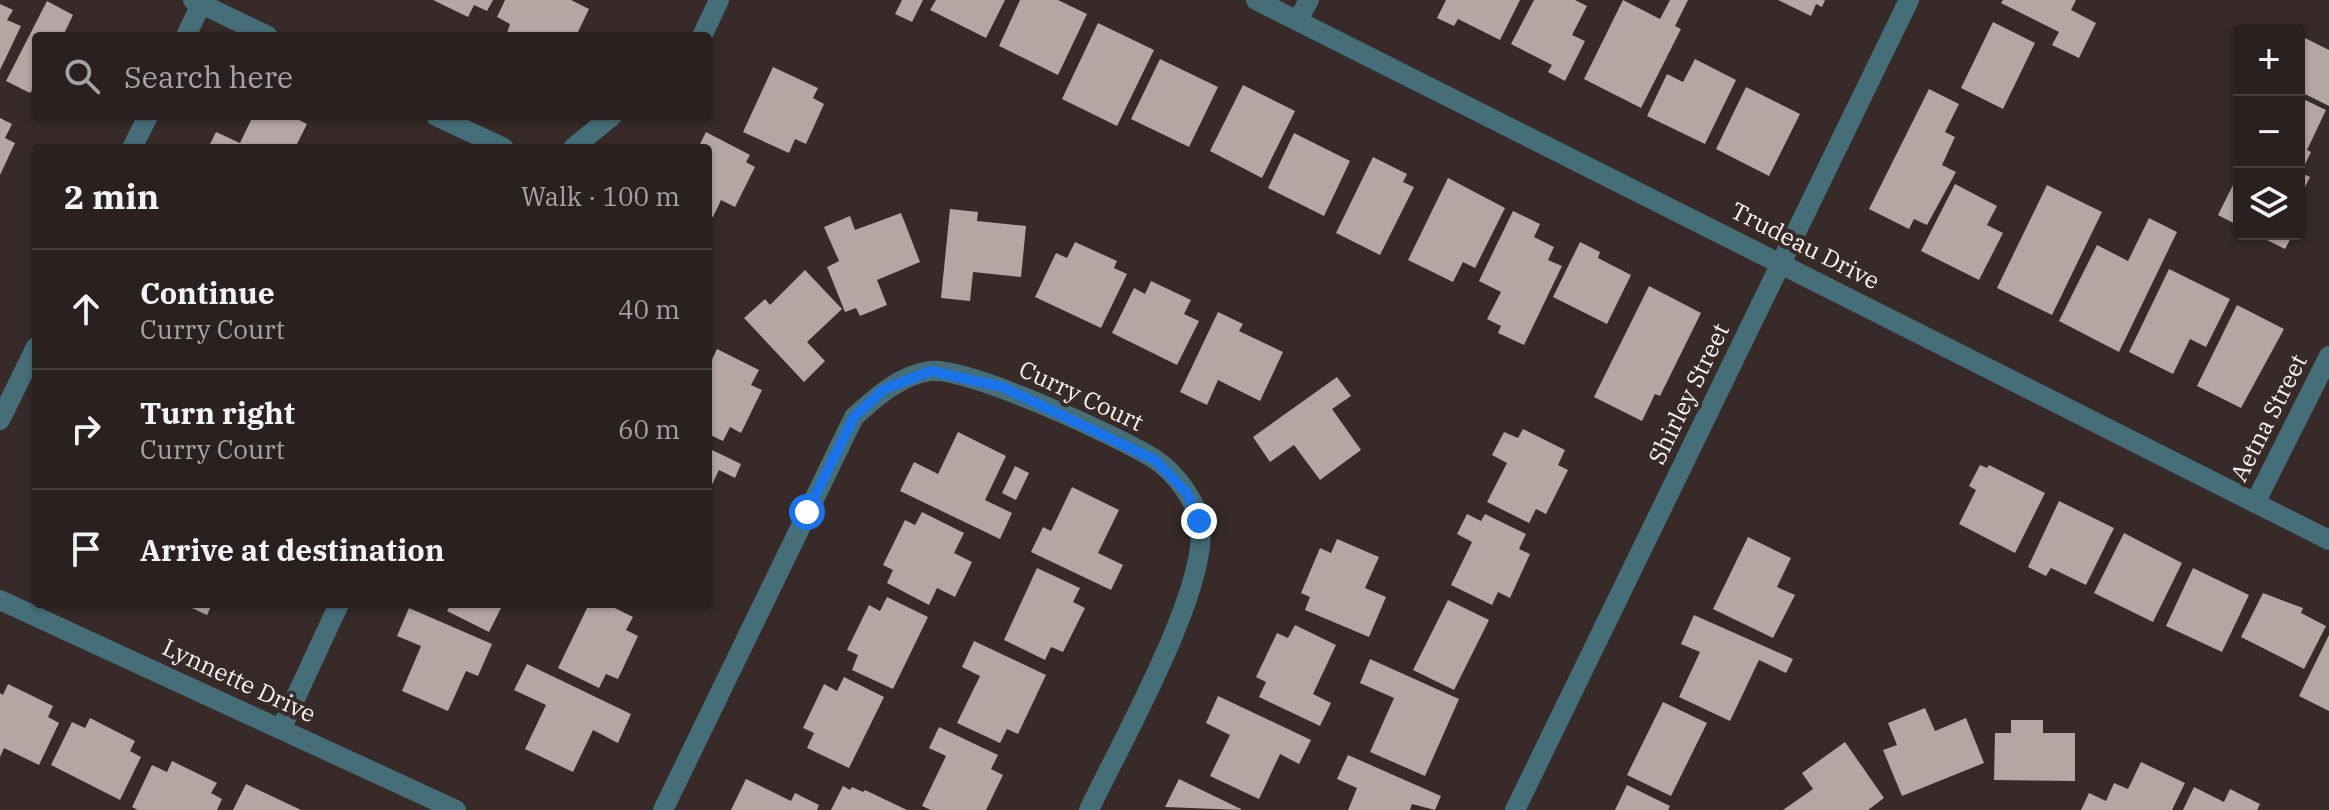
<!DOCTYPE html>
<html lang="en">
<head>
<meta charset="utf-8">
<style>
  body { margin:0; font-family:"IBM Plex Serif",serif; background:#312828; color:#f1f3f6 }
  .controls { position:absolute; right:24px; top:24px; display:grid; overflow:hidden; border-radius:8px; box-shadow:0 2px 6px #0004 }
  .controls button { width:72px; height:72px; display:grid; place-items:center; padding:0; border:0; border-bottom:2px solid #453e3d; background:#29201f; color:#f1f3f6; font:40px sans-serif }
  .stop { position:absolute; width:24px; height:24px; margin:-18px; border:6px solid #1a73e8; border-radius:50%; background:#fff }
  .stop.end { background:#1a73e8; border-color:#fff; box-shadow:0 2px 8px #0008 }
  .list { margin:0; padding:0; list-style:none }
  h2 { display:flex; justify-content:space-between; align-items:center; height:104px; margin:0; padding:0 32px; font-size:34px }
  h2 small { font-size:26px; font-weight:400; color:#a5a3a4 }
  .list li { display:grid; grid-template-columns:52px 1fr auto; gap:24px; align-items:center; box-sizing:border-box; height:120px; padding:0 32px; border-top:2px solid #453e3d }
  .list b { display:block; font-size:30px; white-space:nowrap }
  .list p { margin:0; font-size:26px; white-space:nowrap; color:#a5a3a4 }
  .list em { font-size:26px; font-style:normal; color:#a5a3a4 }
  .icon { flex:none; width:44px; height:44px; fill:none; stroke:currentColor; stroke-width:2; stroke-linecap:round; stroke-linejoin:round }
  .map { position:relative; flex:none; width:2329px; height:810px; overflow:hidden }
  .search { position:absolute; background:#29201f; box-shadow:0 2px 6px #0004; left:32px; top:32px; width:680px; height:88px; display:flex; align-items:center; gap:20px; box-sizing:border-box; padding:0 28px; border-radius:8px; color:#a5a3a4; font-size:30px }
  .panel { position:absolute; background:#29201f; box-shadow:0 2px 6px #0004; left:32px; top:144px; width:680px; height:464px; border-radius:8px }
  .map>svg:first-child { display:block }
  .building { fill:#b5a6a4 }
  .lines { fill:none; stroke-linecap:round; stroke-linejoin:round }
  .minor { stroke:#456e79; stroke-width:20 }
  .tertiary { stroke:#456e79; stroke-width:20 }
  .route { stroke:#1a73e8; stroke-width:10 }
  .labels { text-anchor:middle; stroke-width:8; stroke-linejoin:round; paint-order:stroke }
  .street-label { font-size:24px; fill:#fbf3f1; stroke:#372a29 }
</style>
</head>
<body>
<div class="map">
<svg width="2329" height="810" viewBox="0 0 2329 810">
  <rect width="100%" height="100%" fill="#372a29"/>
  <path class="building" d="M 433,0 L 493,0 L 487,11 L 474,5 L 468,17 Z
    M 505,0 L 571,0 L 589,9 L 576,36 L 506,36 L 510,24 L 497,17 Z
    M 902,0 L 923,0 L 912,22 L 895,14 Z
    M 936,0 L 1005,0 L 986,38 L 930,10 Z
    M 1020,0 L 1058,0 L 1087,14 L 1058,75 L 999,46 Z
    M 1446,0 L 1520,0 L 1500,40 L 1458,19 L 1454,26 L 1437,18 Z
    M 1534,0 L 1575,0 L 1587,6 L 1572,35 L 1585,41 L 1565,81 L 1548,72 L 1552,65 L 1511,44 Z
    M 1623,0 L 1660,19 L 1670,0 L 1688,0 L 1675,26 L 1681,29 L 1641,108 L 1584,79 Z
    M 1778,0 L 1825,0 L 1822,7 L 1816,4 L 1811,16 Z
    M 2003,0 L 2076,0 L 2071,10 L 2096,23 L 2079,58 L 2052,45 L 2059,32 L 2001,3 Z
    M 47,1 L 73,15 L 63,36 L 36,36 L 36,85 L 30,93 L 6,81 Z
    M 0,4 L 13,10 L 7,20 L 21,26 L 0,70 Z
    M 1993,22 L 2035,43 L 2003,109 L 1961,88 Z
    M 1098,23 L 1154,50 L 1117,126 L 1062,99 Z
    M 2299,35 L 2329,50 L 2329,106 L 2299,91 Z
    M 1160,59 L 1218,87 L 1189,147 L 1131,119 Z
    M 1695,59 L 1736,80 L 1705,144 L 1647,116 L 1667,74 L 1683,82 Z
    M 773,67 L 818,88 L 813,98 L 824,104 L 806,144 L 795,139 L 789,153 L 743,132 Z
    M 1243,85 L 1295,111 L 1262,178 L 1210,151 Z
    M 1746,87 L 1800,114 L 1769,176 L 1716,149 Z
    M 1929,89 L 1959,104 L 1945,132 L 1955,137 L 1942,165 L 1956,172 L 1927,225 L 1914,219 L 1909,229 L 1869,209 Z
    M 2299,97 L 2326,110 L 2307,150 L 2311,152 L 2301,173 L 2310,177 L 2299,199 Z
    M 253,116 L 291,116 L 307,124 L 295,148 L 208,148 L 216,132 L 240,143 Z
    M 0,118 L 12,124 L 5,138 L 15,143 L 0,175 Z
    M 706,132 L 750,155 L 746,162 L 755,167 L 735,207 L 721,200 L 713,217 L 708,215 L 708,148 L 698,148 Z
    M 1294,133 L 1350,161 L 1324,216 L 1268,188 Z
    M 1373,157 L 1407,174 L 1403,182 L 1414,187 L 1380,255 L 1336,233 Z
    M 2239,173 L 2239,226 L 2218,215 Z
    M 1448,178 L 1505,208 L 1475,268 L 1463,262 L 1453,282 L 1408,260 Z
    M 1955,184 L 1997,206 L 1987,225 L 2003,233 L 1979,280 L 1921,251 Z
    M 2047,185 L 2102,212 L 2052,315 L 1997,288 Z
    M 950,209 L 978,212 L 977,221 L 1026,226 L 1021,277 L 973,272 L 970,301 L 941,298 Z
    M 1513,211 L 1540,224 L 1534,237 L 1554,247 L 1548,260 L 1562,266 L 1524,345 L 1498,333 L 1501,326 L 1487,319 L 1501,292 L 1479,281 Z
    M 901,213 L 920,262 L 877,280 L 887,305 L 860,316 L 856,308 L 845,312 L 827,267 L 839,261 L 824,227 L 850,216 L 855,230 Z
    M 2149,218 L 2177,232 L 2119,352 L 2059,321 L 2097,245 L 2128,261 Z
    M 2255,234 L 2293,234 L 2285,249 Z
    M 1075,242 L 1117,261 L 1114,268 L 1127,274 L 1101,328 L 1035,297 L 1056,253 L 1067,258 Z
    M 1580,242 L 1600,252 L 1598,258 L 1631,275 L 1607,324 L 1553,297 Z
    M 2169,269 L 2230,299 L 2206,347 L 2190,339 L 2173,374 L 2129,352 Z
    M 805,270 L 842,309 L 807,342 L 825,361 L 804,382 L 744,318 L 765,299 L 770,305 Z
    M 1151,281 L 1191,300 L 1184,314 L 1199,321 L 1177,365 L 1112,333 L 1134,288 L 1145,294 Z
    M 1649,286 L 1701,313 L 1660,396 L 1655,394 L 1642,421 L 1594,397 Z
    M 2237,305 L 2284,329 L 2241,408 L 2197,386 Z
    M 1218,312 L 1243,324 L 1239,331 L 1283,352 L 1260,401 L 1218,380 L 1207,405 L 1180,392 Z
    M 717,349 L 759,370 L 751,385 L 762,390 L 741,433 L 730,427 L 723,441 L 708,434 L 708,368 Z
    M 1337,377 L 1351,396 L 1332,409 L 1361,450 L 1320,480 L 1294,445 L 1270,462 L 1253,437 Z
    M 1523,429 L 1565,450 L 1558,465 L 1568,470 L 1546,514 L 1536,509 L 1529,523 L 1487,502 L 1507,463 L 1492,455 L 1504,432 L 1518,438 Z
    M 958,432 L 1006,456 L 985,500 L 1012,513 L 1000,539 L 900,491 L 914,462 L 938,474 Z
    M 708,448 L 741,464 L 735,478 L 719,470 L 708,493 Z
    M 1980,465 L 1987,468 L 1989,465 L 2045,493 L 2015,553 L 1959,524 L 1976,490 L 1969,486 Z
    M 1015,466 L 1029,473 L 1016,500 L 1002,493 Z
    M 1072,487 L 1119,510 L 1098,553 L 1123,565 L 1111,590 L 1031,552 L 1043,527 L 1051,531 Z
    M 2059,501 L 2114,528 L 2086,585 L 2051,568 L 2046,576 L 2028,567 Z
    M 922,512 L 964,533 L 954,553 L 972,562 L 955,597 L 937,588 L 929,605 L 887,583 L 893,570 L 883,565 L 905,520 L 915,525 Z
    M 1467,514 L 1481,521 L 1485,514 L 1526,534 L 1519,549 L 1530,554 L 1510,598 L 1498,592 L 1492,605 L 1451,585 L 1472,542 L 1457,534 Z
    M 2124,533 L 2182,563 L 2153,622 L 2094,593 Z
    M 1748,537 L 1791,558 L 1777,587 L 1795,595 L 1773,638 L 1713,609 Z
    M 1337,539 L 1379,557 L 1365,588 L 1386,597 L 1369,637 L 1305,610 L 1310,597 L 1301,593 L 1320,548 L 1331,553 Z
    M 1037,568 L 1080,588 L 1073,602 L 1085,608 L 1063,652 L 1051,647 L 1045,660 L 1004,640 Z
    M 2193,568 L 2249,595 L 2222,652 L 2166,626 Z
    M 2263,593 L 2303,608 L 2301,613 L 2326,626 L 2304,669 L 2241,637 Z
    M 887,597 L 928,617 L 893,689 L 852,670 L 858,655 L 847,650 L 869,605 L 880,611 Z
    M 1448,600 L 1489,620 L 1454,690 L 1413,670 Z
    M 183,604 L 212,604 L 207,615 Z
    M 451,604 L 503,604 L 489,632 L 447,611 Z
    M 589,604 L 607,604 L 633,617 L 626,630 L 638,636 L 618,679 L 606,674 L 599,688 L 558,668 Z
    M 409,608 L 492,644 L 478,676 L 466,671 L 448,711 L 402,691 L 421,646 L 397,636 Z
    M 1694,615 L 1793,659 L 1786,673 L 1759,660 L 1730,721 L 1679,697 L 1700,652 L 1681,644 Z
    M 1295,625 L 1336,645 L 1313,694 L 1331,703 L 1320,726 L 1259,697 L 1266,682 L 1256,677 L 1277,633 L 1288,638 Z
    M 2329,635 L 2329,711 L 2299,696 Z
    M 974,641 L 1046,675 L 1018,734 L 1007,729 L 1000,743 L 957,723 L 980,676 L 962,667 Z
    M 1370,659 L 1459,699 L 1425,776 L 1370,752 L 1394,698 L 1360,683 Z
    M 527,664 L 631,714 L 618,743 L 593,730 L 573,772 L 525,749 L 546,705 L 514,690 Z
    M 844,677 L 884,697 L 849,768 L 807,748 L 814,733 L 803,728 L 824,684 L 837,691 Z
    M 8,684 L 53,706 L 48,717 L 59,723 L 39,765 L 4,748 L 0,757 L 0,693 L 3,695 Z
    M 1218,696 L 1311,740 L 1299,764 L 1280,754 L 1259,799 L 1210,776 L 1230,735 L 1206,723 Z
    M 1663,702 L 1707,723 L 1671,796 L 1627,775 Z
    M 1925,708 L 1935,731 L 1966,718 L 1984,763 L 1902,796 L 1883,750 L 1897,745 L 1888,723 Z
    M 90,718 L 135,741 L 130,751 L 141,757 L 120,800 L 51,765 L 72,722 L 85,728 Z
    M 2011,720 L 2043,720 L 2043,733 L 2075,733 L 2075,781 L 1994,780 L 1995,733 L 2011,733 Z
    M 939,727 L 998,755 L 991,769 L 1003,775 L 986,810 L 931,810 L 922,806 L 946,756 L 929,748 Z
    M 1845,742 L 1884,798 L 1868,810 L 1783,810 L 1813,789 L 1802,773 Z
    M 1348,755 L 1441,796 L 1435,810 L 1412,804 L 1410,810 L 1348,810 L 1357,788 L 1337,779 Z
    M 172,761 L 217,783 L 211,793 L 222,799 L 217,810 L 138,810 L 132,807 L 152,765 L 167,772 Z
    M 2141,762 L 2185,783 L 2172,810 L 2081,810 L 2089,793 L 2106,801 L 2114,783 L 2128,789 Z
    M 746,779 L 791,801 L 795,793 L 819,805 L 817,810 L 731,810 Z
    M 1179,779 L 1243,810 L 1165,807 Z
    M 246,784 L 301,810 L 233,810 Z
    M 1627,785 L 1670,806 L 1668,810 L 1615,810 Z
    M 843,786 L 850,790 L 852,787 L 863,792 L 865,790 L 907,810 L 831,810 Z
    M 2194,787 L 2224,802 L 2230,789 L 2260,804 L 2257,810 L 2183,810 Z"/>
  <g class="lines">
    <path class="minor" d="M 193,0 L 268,36
      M 1256,0 L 2329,540
      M 1298,20 L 1309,0
      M 186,36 L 201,4
      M 702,36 L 719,0
      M 436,116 L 504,148
      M 132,148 L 148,116
      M 573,148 L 612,116
      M 0,420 L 36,347
      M 2255,503 L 2329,356
      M 281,729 L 339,604
      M 663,810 L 854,417 C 875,398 900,375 930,371 C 969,367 1120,437 1156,460 C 1175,473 1196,500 1200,524 C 1210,587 1119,746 1089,810
      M 1515,810 L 1909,0"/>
    <path class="tertiary" d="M 0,600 L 456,810"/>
  </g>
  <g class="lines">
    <path class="route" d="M 807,512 L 854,417 L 884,389 L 931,371 L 1003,387 L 1155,460 L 1187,493 L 1199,521"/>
  </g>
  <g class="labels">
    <g class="street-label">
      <text transform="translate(1805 246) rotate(27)" y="8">Trudeau Drive</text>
      <text transform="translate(1689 394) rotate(-64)" y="8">Shirley Street</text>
      <text transform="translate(1081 396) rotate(25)" y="8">Curry Court</text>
      <text transform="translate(2269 418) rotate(-63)" y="8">Aetna Street</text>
      <text transform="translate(239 681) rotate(25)" y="8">Lynnette Drive</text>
    </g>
  </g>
</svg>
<div class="controls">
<button>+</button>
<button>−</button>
<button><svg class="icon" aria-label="layers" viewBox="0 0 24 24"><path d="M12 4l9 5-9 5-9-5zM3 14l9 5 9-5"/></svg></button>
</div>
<div class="stop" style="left:807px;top:512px"></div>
<div class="stop end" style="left:1199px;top:521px"></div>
<div class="search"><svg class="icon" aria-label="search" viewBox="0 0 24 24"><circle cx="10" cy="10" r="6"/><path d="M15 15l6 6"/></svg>Search here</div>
<section class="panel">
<h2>2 min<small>Walk · 100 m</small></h2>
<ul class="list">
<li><svg class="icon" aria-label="ahead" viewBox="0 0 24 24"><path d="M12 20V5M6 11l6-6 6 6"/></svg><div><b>Continue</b><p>Curry Court</p></div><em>40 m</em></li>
<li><svg class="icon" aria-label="right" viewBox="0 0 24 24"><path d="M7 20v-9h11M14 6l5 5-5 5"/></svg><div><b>Turn right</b><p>Curry Court</p></div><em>60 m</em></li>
<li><svg class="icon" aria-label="arrive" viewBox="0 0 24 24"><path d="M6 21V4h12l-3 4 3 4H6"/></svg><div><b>Arrive at destination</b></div></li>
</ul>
</section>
</div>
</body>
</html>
